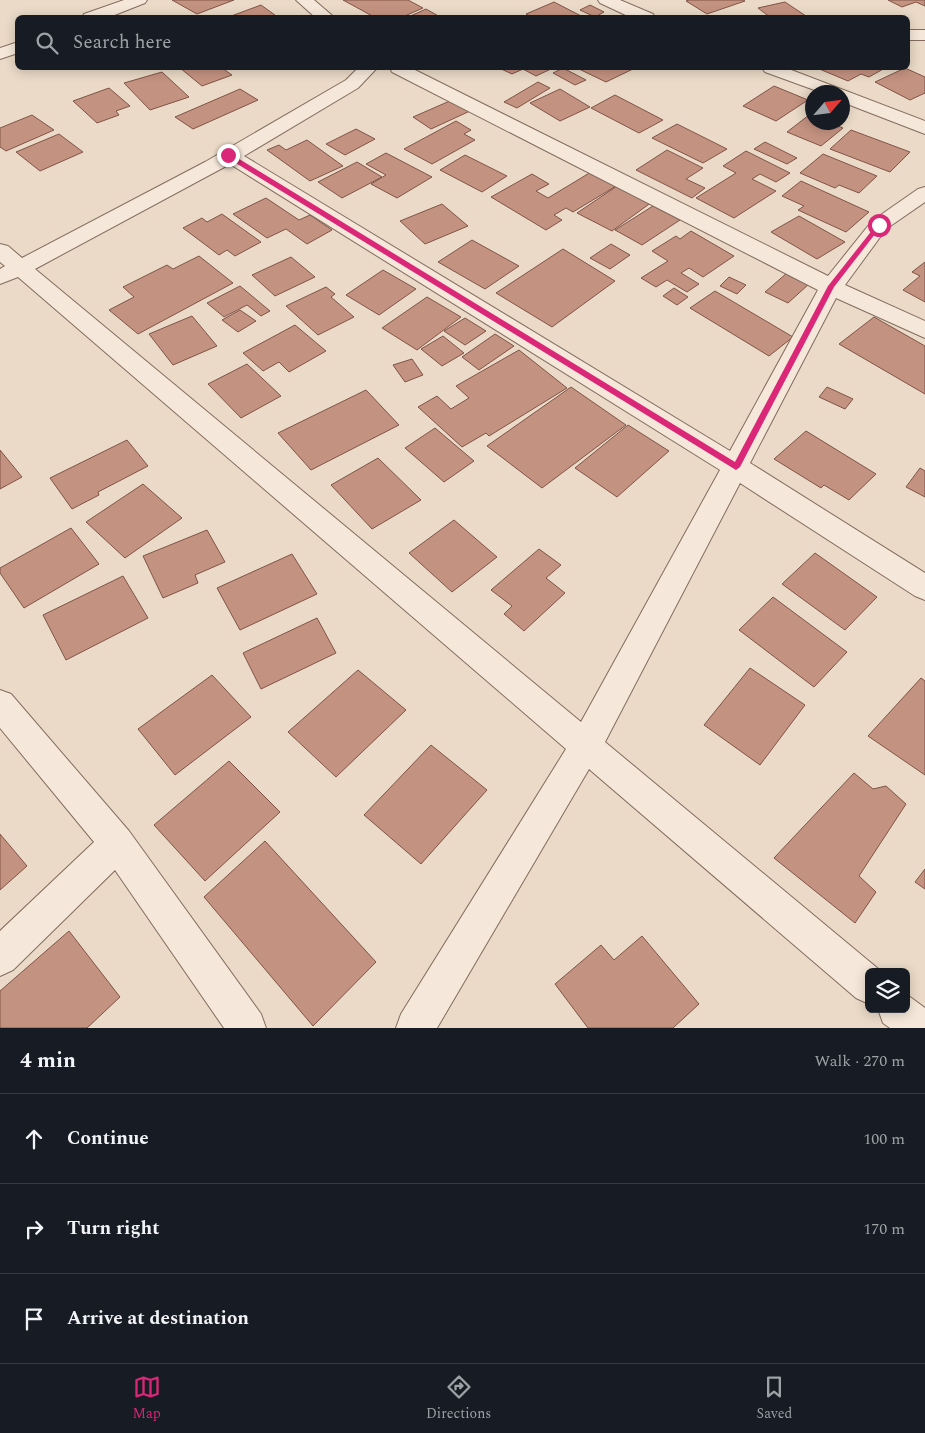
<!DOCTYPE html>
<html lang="en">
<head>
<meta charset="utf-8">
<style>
  body { margin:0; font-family:Spectral,serif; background:#20242c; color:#f1f3f6 }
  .controls { position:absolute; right:15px; bottom:15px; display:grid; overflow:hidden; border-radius:8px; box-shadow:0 2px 12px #0003 }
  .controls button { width:45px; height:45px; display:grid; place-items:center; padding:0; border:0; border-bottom:1px solid #363941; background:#171b24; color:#f1f3f6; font:25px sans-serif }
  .compass { position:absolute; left:805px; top:85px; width:45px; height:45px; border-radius:50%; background:#171b24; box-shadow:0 2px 12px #0003; rotate:62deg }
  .stop { position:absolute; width:15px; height:15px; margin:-11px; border:4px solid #db2777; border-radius:50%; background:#fff }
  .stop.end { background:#db2777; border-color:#fff; box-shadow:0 1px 5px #0008 }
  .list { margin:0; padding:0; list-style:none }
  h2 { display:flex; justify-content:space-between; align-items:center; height:65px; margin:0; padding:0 20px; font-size:21px }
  h2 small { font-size:16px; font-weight:400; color:#9ea1a6 }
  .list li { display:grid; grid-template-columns:32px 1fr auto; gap:15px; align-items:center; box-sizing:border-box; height:90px; padding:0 20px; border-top:1px solid #363941 }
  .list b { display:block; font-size:19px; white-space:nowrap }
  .list em { font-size:16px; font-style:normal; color:#9ea1a6 }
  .icon { flex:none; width:28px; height:28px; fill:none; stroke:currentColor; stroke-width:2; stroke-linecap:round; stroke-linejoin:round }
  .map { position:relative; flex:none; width:925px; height:1028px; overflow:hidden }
  .search { position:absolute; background:#171b24; box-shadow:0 2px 12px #0003; left:15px; right:15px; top:15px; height:55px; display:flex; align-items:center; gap:12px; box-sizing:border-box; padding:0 18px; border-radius:8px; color:#9ea1a6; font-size:19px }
  .sheet { height:335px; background:#171b24 }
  nav { display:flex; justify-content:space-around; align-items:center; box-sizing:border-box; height:70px; border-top:1px solid #363941; background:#171b24; font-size:14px; color:#9ea1a6 }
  nav a { display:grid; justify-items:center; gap:2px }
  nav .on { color:#db2777 }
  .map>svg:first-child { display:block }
  .building { fill:#c49281; stroke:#805447 }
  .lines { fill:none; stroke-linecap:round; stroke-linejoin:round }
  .minor-casing { stroke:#836c5e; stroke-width:2 }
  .minor { fill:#f5e8da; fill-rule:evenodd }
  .route { fill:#db2777 }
</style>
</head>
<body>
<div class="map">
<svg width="925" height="1028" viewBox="0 0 925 1028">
  <rect width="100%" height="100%" fill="#eadac7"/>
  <path class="building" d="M 172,0 L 234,0 L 197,14 Z
    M 343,0 L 408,0 L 423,8 L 400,18 L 376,18 Z
    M 689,0 L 743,0 L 745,1 L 707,14 L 686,1 Z
    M 888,0 L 925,0 L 925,6 L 916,2 L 902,7 Z
    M 554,2 L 585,18 L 534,18 L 526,14 Z
    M 785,2 L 809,18 L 771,18 L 758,8 Z
    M 261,5 L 279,18 L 226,18 Z
    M 590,5 L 604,12 L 595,17 L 580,10 Z
    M 426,9 L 442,18 L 406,18 Z
    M 180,68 L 222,68 L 232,75 L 202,86 Z
    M 499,68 L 553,68 L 536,76 L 523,69 L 512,74 Z
    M 563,68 L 586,80 L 575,85 L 553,73 Z
    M 581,68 L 635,68 L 606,82 L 579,69 Z
    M 817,68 L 885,68 L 869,77 L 861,74 L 848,81 Z
    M 905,68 L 925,77 L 925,93 L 910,100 L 875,82 Z
    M 162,72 L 189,97 L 150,110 L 124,83 Z
    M 538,82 L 550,88 L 517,108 L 504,102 Z
    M 774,86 L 808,100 L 776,121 L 743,106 Z
    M 109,88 L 130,106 L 116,111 L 119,115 L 97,123 L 73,101 Z
    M 240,89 L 258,100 L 193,129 L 175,117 Z
    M 560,89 L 590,107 L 560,121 L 530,103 Z
    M 615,95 L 663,120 L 639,133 L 591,108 Z
    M 452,100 L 470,111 L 431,129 L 413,117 Z
    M 32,115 L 54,130 L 6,151 L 0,147 L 0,128 Z
    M 809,115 L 812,116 L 812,122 L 828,122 L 843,128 L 821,146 L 787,132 Z
    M 456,121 L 471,130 L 464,134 L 475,140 L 432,164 L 404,149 Z
    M 677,124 L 727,149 L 703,163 L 652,138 Z
    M 356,129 L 375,139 L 345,155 L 326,144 Z
    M 851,130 L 910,152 L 890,172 L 830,149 Z
    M 59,134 L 83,152 L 40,171 L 16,152 Z
    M 307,140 L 343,166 L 310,181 L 267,150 L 279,145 L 286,150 Z
    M 765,142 L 797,158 L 787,164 L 754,149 Z
    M 667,150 L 703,168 L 686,179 L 705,188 L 692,198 L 636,170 Z
    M 746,151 L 790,173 L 776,182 L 760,174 L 752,179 L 776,191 L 734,218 L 696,198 L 736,173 L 723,166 Z
    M 386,153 L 432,177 L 397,198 L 371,184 L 386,175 L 366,164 Z
    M 823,154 L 877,176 L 859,193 L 839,185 L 835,188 L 800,173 Z
    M 465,155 L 507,176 L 482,192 L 440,170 Z
    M 357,162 L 382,177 L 342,198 L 318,182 Z
    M 591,172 L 616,186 L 573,212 L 566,208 L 554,215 L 562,220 L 546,230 L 491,197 L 532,174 L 549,184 L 536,191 L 548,198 Z
    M 801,181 L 869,212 L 846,232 L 798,210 L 804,206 L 782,196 Z
    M 617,186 L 652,202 L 612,231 L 577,213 Z
    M 266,198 L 299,220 L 310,215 L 332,230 L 307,244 L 286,229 L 267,238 L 233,214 Z
    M 442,204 L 468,226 L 425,244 L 400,221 Z
    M 653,206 L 680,220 L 642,245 L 615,230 Z
    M 222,214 L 261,242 L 235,256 L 227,250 L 219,255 L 183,228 L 202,218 L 207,222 Z
    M 799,216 L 845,242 L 817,259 L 771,232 Z
    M 691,231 L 734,256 L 703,277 L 689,268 L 681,273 L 699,284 L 687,292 L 667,280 L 656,287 L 641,278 L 668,261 L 652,251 L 676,236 L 680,239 Z
    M 472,240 L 519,266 L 485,289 L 438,262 Z
    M 611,244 L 630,255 L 610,269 L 590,258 Z
    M 563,249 L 615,281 L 552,327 L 496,293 Z
    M 199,256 L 233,283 L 138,334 L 109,310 L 134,297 L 123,287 L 167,265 L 173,269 Z
    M 291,257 L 315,277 L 275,296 L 252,275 Z
    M 925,262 L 925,302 L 903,290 L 920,276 L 912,272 Z
    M 383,270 L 416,289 L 379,315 L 346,295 Z
    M 787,273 L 809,284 L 788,303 L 765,292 Z
    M 729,277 L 746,285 L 737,294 L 720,286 Z
    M 240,286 L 270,311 L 261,316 L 247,305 L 224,317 L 207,303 Z
    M 326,287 L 335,294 L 331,297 L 354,317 L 318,335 L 286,306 Z
    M 674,288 L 688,297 L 677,305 L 663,296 Z
    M 715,291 L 793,337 L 769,356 L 690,308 Z
    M 427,297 L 461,317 L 417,350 L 382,328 Z
    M 240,310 L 256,321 L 238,332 L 222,320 Z
    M 192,316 L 217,346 L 173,365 L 149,334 Z
    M 874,317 L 925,346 L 925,394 L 839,344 Z
    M 465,318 L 486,331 L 465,345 L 444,331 Z
    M 295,325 L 326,351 L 289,372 L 279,362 L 263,371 L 243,353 Z
    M 495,334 L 514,346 L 479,370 L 462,357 Z
    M 443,336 L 464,353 L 442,366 L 421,349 Z
    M 519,350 L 567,388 L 489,436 L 486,433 L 462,447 L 418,407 L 437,396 L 451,409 L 469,398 L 456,386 Z
    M 412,359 L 423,375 L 405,382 L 393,365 Z
    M 247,364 L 281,396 L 241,418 L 208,384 Z
    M 571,387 L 626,425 L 542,488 L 487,446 Z
    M 827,387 L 853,399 L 845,409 L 819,397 Z
    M 366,390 L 399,425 L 311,470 L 278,433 Z
    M 628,425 L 669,451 L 617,497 L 575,468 Z
    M 435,428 L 474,461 L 444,482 L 405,448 Z
    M 806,431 L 876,474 L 849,500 L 824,485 L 821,488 L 774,459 Z
    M 127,440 L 148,466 L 98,492 L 99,495 L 72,509 L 50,478 Z
    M 0,450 L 22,477 L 0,489 Z
    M 378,458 L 421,500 L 372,529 L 331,485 Z
    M 920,468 L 925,471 L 925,497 L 906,487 Z
    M 143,484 L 182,518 L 125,558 L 86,522 Z
    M 454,520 L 497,557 L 452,592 L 409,553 Z
    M 71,528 L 99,564 L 24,608 L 0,573 L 0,568 Z
    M 207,530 L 225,562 L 195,575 L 198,583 L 163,598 L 143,556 Z
    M 539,549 L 561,565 L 546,578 L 565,593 L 524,631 L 504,614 L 512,606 L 491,590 Z
    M 815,553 L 877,597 L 845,630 L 782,584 Z
    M 292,554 L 317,594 L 240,630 L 217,588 Z
    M 123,576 L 148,618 L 66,660 L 43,615 Z
    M 773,597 L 847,652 L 814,687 L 739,630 Z
    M 317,618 L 336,653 L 261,689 L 243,653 Z
    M 750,668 L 805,705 L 760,765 L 704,725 Z
    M 358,670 L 406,710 L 336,777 L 288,732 Z
    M 212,675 L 251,717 L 175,775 L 138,729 Z
    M 921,678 L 925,681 L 925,775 L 868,736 Z
    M 431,745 L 487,790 L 421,864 L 364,815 Z
    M 229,761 L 280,812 L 205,881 L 154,825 Z
    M 854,773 L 873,789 L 886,786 L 906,804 L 859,876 L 876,892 L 855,923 L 774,858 Z
    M 0,834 L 27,866 L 0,890 Z
    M 265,841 L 376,962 L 313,1026 L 204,897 Z
    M 925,869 L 925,889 L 915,882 Z
    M 69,931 L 120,997 L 87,1028 L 0,1028 L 0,991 Z
    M 642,936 L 699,1004 L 673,1028 L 588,1028 L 555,984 L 601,945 L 614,960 Z"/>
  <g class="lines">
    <defs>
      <path id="minor" d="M 124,0 L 147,0 L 145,3 L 107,18 L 82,18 L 84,14 Z
        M 296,0 L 314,0 L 335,18 L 316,18 Z
        M 598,0 L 620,0 L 653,14 L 655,18 L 632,18 L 600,3 Z
        M 908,30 L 925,30 L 925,40 L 908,40 Z
        M 18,42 L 18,53 L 0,59 L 0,48 Z
        M 358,68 L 377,68 L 358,88 L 244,156 L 730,451 L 818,290 L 392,72 L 390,68 L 411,68 L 828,276 L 872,221 L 918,189 L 925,187 L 925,202 L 886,229 L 845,285 L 925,321 L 925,338 L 836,298 L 750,463 L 925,573 L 925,600 L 915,596 L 740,483 L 605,742 L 882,972 L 869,972 L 869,1004 L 856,998 L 589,769 L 437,1028 L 396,1028 L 401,1014 L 566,749 L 18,277 L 0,284 L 0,269 L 5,266 L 0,262 L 0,244 L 8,246 L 22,258 L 205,162 L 346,80 ZM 230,164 L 720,470 L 581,722 L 35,269 Z
        M 762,68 L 786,68 L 925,121 L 925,134 L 842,102 L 842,92 L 820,92 L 765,72 Z
        M 0,690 L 11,694 L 129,831 L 261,1014 L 266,1028 L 224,1028 L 115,870 L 13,970 L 0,976 L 0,931 L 94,842 L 0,728 Z
        M 906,994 L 925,1008 L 925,1028 L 890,1028 L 883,1023 L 878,1009 L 906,1009 Z"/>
    </defs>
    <use href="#minor" class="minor-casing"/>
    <use href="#minor" class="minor"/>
  </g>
  <path class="route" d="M 226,154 L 231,154 L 735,462 L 828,286 L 877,224 L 882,225 L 834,287 L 740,467 L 736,470 L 226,157 Z"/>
</svg>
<div class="controls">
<button><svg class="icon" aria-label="layers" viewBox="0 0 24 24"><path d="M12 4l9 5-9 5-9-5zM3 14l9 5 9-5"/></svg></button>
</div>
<svg class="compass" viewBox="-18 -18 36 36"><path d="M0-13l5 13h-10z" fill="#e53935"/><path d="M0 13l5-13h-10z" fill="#9ea1a6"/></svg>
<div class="stop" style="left:879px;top:225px"></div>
<div class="stop end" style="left:228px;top:155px"></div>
<div class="search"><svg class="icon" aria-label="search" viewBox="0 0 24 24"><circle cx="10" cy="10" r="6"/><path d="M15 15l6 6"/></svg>Search here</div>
</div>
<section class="sheet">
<h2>4 min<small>Walk · 270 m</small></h2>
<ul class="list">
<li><svg class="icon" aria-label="ahead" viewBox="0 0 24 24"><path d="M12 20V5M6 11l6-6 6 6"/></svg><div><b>Continue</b></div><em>100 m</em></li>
<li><svg class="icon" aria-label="right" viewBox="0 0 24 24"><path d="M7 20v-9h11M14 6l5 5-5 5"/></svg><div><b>Turn right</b></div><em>170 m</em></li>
<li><svg class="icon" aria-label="arrive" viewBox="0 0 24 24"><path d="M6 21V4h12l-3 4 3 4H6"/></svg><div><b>Arrive at destination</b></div></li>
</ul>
</section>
<nav>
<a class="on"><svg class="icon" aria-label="map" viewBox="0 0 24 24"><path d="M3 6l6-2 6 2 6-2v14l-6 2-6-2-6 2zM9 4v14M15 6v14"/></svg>Map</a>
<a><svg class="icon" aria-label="directions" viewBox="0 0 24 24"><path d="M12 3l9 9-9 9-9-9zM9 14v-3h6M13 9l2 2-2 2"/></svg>Directions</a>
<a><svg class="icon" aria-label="saved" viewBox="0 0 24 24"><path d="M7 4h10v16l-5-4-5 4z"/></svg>Saved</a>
</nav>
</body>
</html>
